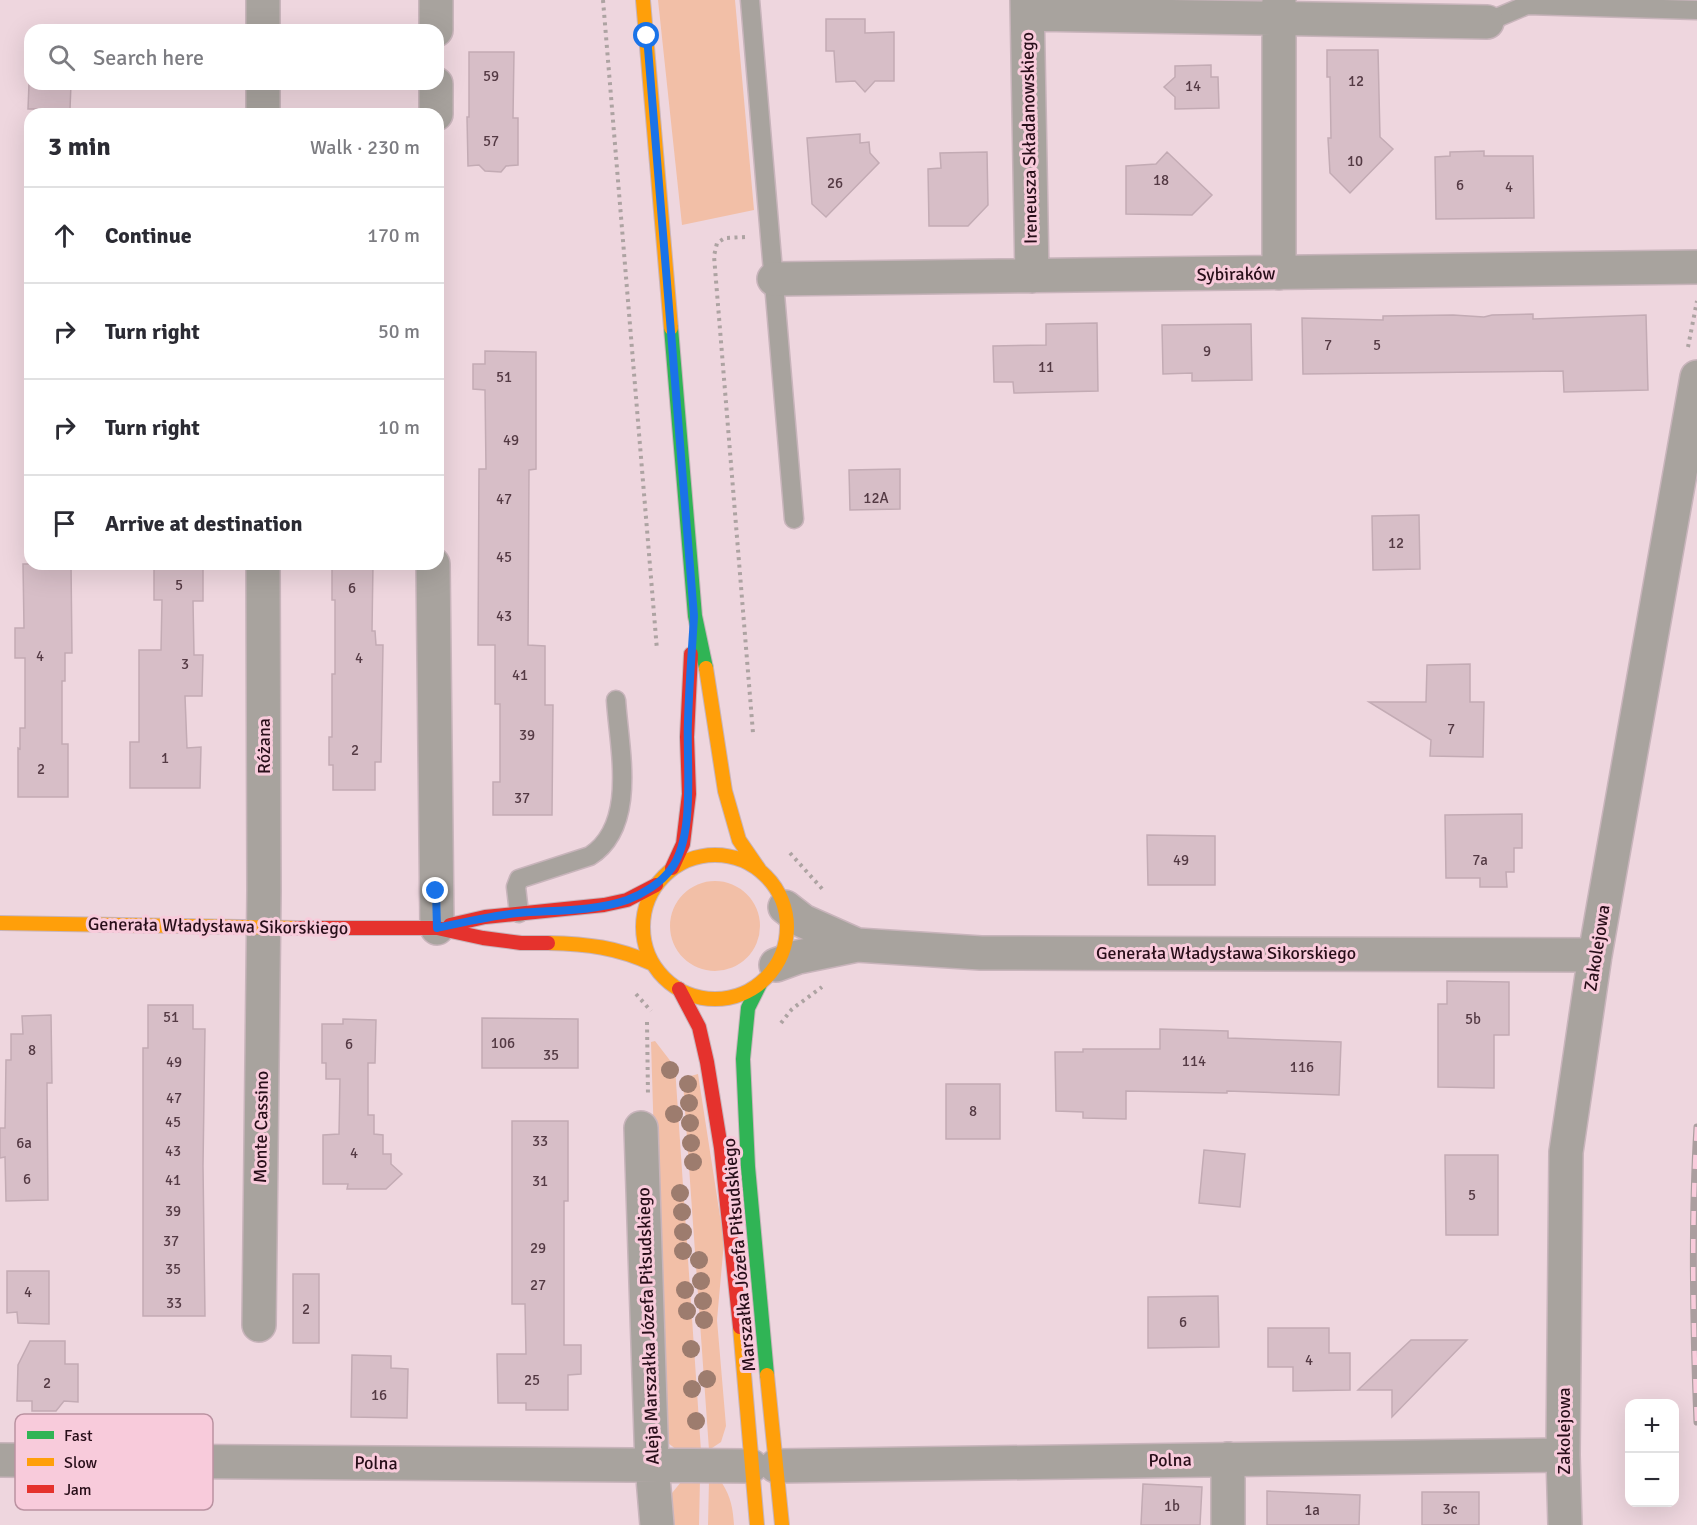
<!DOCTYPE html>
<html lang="en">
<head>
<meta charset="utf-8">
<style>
  body { margin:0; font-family:Signika,sans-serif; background:#f7f7f7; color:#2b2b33 }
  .controls { position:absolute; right:18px; bottom:18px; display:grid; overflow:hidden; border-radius:12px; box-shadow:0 6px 24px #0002 }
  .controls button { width:54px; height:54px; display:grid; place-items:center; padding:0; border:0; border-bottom:2px solid #e1e1e2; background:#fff; color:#2b2b33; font:30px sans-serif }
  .stop { position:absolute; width:18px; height:18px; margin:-14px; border:4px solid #1a73e8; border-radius:50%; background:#fff }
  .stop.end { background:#1a73e8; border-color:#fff; box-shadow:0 2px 6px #0008 }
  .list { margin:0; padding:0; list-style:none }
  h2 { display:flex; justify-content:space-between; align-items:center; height:78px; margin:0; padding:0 24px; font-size:26px }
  h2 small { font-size:20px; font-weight:400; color:#7c7c81 }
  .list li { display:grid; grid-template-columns:39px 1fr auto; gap:18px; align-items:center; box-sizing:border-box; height:96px; padding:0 24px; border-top:2px solid #e1e1e2 }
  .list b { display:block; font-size:22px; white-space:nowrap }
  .list em { font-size:20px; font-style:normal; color:#7c7c81 }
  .icon { flex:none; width:33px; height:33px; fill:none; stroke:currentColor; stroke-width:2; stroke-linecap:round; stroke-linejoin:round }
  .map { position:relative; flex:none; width:1697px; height:1525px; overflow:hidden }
  .search { position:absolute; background:#fff; box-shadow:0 6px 24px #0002; left:24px; top:24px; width:420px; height:66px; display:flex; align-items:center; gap:15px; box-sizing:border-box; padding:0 21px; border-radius:18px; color:#7c7c81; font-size:22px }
  .panel { position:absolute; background:#fff; box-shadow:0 6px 24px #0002; left:24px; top:108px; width:420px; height:462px; border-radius:18px }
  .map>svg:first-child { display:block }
  .green { fill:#f2bfa7 }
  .building { fill:#d7bec7; stroke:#c3abb4; stroke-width:1.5 }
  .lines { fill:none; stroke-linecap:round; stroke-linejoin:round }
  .lane-casing { stroke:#c8b4bb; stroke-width:21 }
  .street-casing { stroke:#c8b4bb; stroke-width:36 }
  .fast-casing { stroke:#c8b4bb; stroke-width:16 }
  .slow-casing { stroke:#c8b4bb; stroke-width:16 }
  .jam-casing { stroke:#c8b4bb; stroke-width:16 }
  .path { stroke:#ada3a2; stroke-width:4; stroke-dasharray:3 4.5; stroke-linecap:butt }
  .lane { stroke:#a8a39e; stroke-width:18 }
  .street { stroke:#a8a39e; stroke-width:33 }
  .fast { stroke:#30b455; stroke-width:14 }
  .slow { stroke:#ff9f0a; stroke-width:14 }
  .jam { stroke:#e5322d; stroke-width:14 }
  .rail-casing { stroke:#ab9e9f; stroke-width:7 }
  .rail { stroke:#f8cbdb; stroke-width:4.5; stroke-dasharray:14; stroke-linecap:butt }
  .tree { fill:#9d7c6e }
  .route { stroke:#1a73e8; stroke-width:8 }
  .labels { text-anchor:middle; stroke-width:6; stroke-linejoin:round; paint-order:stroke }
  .number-label { font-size:15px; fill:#543a44 }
  .street-label { font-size:18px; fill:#280e19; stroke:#f8cbdb }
  .key { fill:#f8cbdb; stroke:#ba92a1; stroke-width:1.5 }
  .key-label { font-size:16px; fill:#280e19 }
</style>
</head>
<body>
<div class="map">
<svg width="1697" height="1525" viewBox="0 0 1697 1525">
  <rect width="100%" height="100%" fill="#eed6de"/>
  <path class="green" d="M 658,0 L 735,0 L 754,210 L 682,225 Z
    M670 926a45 45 0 1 1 90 0a45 45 0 1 1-90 0Z
    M 655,1041 L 675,1067 L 701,1451 L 682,1454 L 663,1439 L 651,1042 Z
    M 698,1074 L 724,1242 L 717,1320 L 726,1426 L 721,1442 L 709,1450 L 683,1082 L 687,1077 Z
    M 700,1479 L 699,1525 L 670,1525 L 668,1498 L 681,1482 Z
    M 709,1480 L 722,1483 C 731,1497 733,1509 734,1525 L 708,1525 Z"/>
  <path class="building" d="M 826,19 L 865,19 L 865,33 L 894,32 L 894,81 L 875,81 L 865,92 L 855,81 L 836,82 L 834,51 L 826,51 Z
    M 1327,50 L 1378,50 L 1380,137 L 1393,149 L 1350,193 L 1330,173 L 1328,138 L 1331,138 L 1330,77 L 1327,77 Z
    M 469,52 L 514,52 L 513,118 L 518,118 L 518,165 L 506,166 L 501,172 L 485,171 L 479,165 L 468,166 L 467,117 L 469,117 Z
    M 1211,65 L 1211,77 L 1218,77 L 1219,108 L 1175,109 L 1175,97 L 1164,87 L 1175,77 L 1175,66 Z
    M 29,84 L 71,84 L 70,109 L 28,109 Z
    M 860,134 L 860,143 L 869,142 L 870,153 L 879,163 L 826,217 L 812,204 L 807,138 Z
    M 1484,151 L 1484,156 L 1533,156 L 1534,218 L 1436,219 L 1435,157 L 1450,156 L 1450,152 Z
    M 987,152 L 988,205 L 968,226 L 929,226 L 928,169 L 941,168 L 940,153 Z
    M 1167,152 L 1212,195 L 1192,215 L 1126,214 L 1126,166 L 1156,164 Z
    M 1533,314 L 1533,319 L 1646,315 L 1648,390 L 1564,392 L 1563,371 L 1303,374 L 1302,318 L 1383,320 L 1383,316 L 1453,315 L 1484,317 L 1492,315 Z
    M 1097,323 L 1098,391 L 1014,393 L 1013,382 L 994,382 L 993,346 L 1046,345 L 1046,324 Z
    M 1251,324 L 1252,380 L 1192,381 L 1192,373 L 1163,374 L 1162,325 Z
    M 485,351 L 536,352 L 536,469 L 529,470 L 528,645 L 545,646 L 545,705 L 553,705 L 552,815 L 493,815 L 493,782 L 500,782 L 500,704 L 495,704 L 495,645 L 478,645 L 479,469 L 486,469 L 485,390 L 473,389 L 473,364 L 485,364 Z
    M 900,469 L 900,509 L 850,510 L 849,470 Z
    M 1419,515 L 1420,569 L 1373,570 L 1372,516 Z
    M 23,564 L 71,564 L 72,653 L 65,653 L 65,681 L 62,681 L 62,744 L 68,744 L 68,797 L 18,797 L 18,748 L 20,749 L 20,728 L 25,728 L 25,658 L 15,658 L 15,628 L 24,628 Z
    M 154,564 L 203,564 L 203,601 L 193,601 L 194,655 L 203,655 L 202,696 L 185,696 L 187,748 L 201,747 L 200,788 L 130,788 L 130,742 L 139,742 L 139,650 L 161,650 L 162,600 L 154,600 Z
    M 332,564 L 373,564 L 372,631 L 375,631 L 376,645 L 383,645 L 381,762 L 375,762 L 375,790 L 333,790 L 333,765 L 329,765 L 329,737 L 332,737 L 332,674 L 335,674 L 335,600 L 332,600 Z
    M 1470,664 L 1470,702 L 1484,702 L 1483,757 L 1430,756 L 1431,740 L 1369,702 L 1426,702 L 1427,665 Z
    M 1522,814 L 1522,848 L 1514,848 L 1514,872 L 1506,872 L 1507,887 L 1480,887 L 1480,878 L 1446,878 L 1445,815 Z
    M 1147,835 L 1215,836 L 1215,885 L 1148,885 Z
    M 1447,981 L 1509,982 L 1509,1035 L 1494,1035 L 1494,1088 L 1438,1087 L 1438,1004 L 1447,1004 Z
    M 148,1005 L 193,1005 L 193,1029 L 205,1029 L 203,1166 L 205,1316 L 143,1316 L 143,1048 L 148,1048 Z
    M 51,1015 L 52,1083 L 47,1083 L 48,1200 L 6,1201 L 5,1157 L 0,1158 L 0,1128 L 5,1128 L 6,1060 L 11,1060 L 11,1034 L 23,1034 L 22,1016 Z
    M 482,1018 L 578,1019 L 578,1068 L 482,1068 Z
    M 343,1019 L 376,1020 L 375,1063 L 368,1063 L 368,1115 L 374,1115 L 374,1134 L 383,1135 L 383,1154 L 391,1154 L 391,1164 L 402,1174 L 386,1189 L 347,1189 L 348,1184 L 323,1184 L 323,1135 L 339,1134 L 340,1079 L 326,1079 L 326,1063 L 322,1063 L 322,1024 L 343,1024 Z
    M 1160,1029 L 1228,1031 L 1228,1038 L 1341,1042 L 1339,1095 L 1227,1091 L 1227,1093 L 1126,1091 L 1126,1119 L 1083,1118 L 1083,1112 L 1056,1111 L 1055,1052 L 1083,1052 L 1083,1049 L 1160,1049 Z
    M 946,1084 L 1000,1084 L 1000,1139 L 946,1139 Z
    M 512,1121 L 568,1121 L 568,1201 L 564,1201 L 564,1345 L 581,1345 L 581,1374 L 568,1375 L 568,1410 L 526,1410 L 526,1403 L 498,1403 L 497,1354 L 526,1354 L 525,1304 L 512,1304 Z
    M 1204,1150 L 1245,1154 L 1240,1207 L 1199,1203 Z
    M 1445,1155 L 1498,1155 L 1498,1235 L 1446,1235 Z
    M 7,1271 L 49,1271 L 49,1324 L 18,1323 L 17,1312 L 7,1313 Z
    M 293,1274 L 319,1274 L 319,1343 L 293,1343 Z
    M 1218,1296 L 1219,1347 L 1148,1348 L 1148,1297 Z
    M 1268,1328 L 1329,1328 L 1329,1353 L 1350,1353 L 1350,1390 L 1293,1391 L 1293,1367 L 1268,1367 Z
    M 1411,1340 L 1467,1340 L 1392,1417 L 1392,1390 L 1358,1390 Z
    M 30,1341 L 65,1341 L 65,1364 L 78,1364 L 78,1402 L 64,1401 L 56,1411 L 32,1411 L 32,1401 L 17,1401 L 18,1365 Z
    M 352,1355 L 391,1356 L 391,1368 L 408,1369 L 407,1418 L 351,1417 Z
    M 1143,1484 L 1202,1487 L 1200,1525 L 1141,1525 Z
    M 1267,1491 L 1360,1495 L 1359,1525 L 1267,1525 Z
    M 1422,1492 L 1479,1492 L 1479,1525 L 1422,1525 Z"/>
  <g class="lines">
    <defs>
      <path id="lane" d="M 750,0 L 794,519
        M 1487,22 L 1527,5 L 1697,10
        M 519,913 L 516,887 L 519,879 L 590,856 C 638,825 619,748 616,700"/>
      <path id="street" d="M 1027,0 L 1032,276
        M 1279,0 L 1279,273
        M 1028,14 L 1487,22
        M 263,30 L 263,0
        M 436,30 L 436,0
        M 263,114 L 263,84
        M 436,114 L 436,84
        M 774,279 L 1697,267
        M 433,564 L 437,928
        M 785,907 L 803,921 L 857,945
        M 776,965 L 798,957 L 857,945 L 981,953 L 1595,955
        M 641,1128 L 652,1466 L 657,1525
        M 259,1325 L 264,891 L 263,564
        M 1228,1459 L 1228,1525
        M 0,1460 L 751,1466
        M 776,1466 L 1563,1455
        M 1565,1525 L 1563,1455 L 1566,1152 L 1595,955 L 1697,377"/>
      <path id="fast" d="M 671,328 L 695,616 L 706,668
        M 760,984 L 748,1008 L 743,1059 L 748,1167 L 767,1375"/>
      <path id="slow" d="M 643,0 L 671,328
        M 706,668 L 725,791 L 739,840 L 759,869
        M643 927a72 72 0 1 1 144 0a72 72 0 1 1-144 0Z
        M 0,923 L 297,928
        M 548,943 C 587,944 617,947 653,964
        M 740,1327 L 757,1525
        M 767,1375 L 782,1525"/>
      <path id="jam" d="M 672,868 L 683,844 L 689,794 L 687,737 L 691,654
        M 450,925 L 485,917 L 604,905 L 627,900 L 656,885
        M 297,928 L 437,928 L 483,938 L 521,943 L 548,943
        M 679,989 L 699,1027 L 707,1062 L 721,1148 L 740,1327"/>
    </defs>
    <use href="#lane" class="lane-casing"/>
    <use href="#street" class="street-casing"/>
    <use href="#fast" class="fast-casing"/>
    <use href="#slow" class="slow-casing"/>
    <use href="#jam" class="jam-casing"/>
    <path class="path" d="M 603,0 L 657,650
      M 745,237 L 725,238 L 717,243 L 714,256 L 753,733
      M 1688,347 L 1697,301
      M 790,853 L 825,892
      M 636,994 L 651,1011
      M 647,1022 L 648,1096
      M 781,1023 L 792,1009 L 822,987"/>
    <use href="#lane" class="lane"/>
    <use href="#street" class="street"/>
    <use href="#fast" class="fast"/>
    <use href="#slow" class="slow"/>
    <use href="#jam" class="jam"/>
    <defs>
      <path id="rail" d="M 1697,1127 C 1691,1225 1693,1324 1697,1422"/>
    </defs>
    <use href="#rail" class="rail-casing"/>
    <use href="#rail" class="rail"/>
  </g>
  <g class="tree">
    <circle cx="670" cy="1070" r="9"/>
    <circle cx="688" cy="1084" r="9"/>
    <circle cx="689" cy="1103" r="9"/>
    <circle cx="674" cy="1114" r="9"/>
    <circle cx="690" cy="1123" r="9"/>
    <circle cx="691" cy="1143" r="9"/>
    <circle cx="693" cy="1162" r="9"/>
    <circle cx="680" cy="1193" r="9"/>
    <circle cx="682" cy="1212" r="9"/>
    <circle cx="683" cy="1232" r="9"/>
    <circle cx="683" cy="1251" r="9"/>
    <circle cx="699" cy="1260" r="9"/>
    <circle cx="701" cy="1281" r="9"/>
    <circle cx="685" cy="1290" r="9"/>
    <circle cx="703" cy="1301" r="9"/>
    <circle cx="687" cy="1311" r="9"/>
    <circle cx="704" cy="1320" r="9"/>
    <circle cx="691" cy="1349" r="9"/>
    <circle cx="707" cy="1379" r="9"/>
    <circle cx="692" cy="1389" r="9"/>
    <circle cx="696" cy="1421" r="9"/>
  </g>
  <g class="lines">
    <path class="route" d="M 436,891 L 437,928 C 464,922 490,916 518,913 C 553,910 592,912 627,900 C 643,894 661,883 671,869 C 696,836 686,761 688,721 C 689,686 692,651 694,616 L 647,36"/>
  </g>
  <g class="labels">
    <g class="number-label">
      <text x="491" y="81">59</text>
      <text x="1356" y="86">12</text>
      <text x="1193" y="91">14</text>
      <text x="491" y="146">57</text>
      <text x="1355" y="166">10</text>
      <text x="1161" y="185">18</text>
      <text x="835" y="188">26</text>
      <text x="1460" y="190">6</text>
      <text x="1509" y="192">4</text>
      <text x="1328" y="350">7</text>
      <text x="1377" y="350">5</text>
      <text x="1207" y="356">9</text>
      <text x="1046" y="372">11</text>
      <text x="504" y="382">51</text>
      <text x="511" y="445">49</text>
      <text x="876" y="503">12A</text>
      <text x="504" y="504">47</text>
      <text x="1396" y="548">12</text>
      <text x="504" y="562">45</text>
      <text x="179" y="590">5</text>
      <text x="352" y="593">6</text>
      <text x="504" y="621">43</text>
      <text x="40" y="661">4</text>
      <text x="359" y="663">4</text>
      <text x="185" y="669">3</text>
      <text x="520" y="680">41</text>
      <text x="1451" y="734">7</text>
      <text x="527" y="740">39</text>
      <text x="355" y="755">2</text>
      <text x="165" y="763">1</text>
      <text x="41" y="774">2</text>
      <text x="522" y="803">37</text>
      <text x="1181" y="865">49</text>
      <text x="1480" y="865">7a</text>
      <text x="171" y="1022">51</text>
      <text x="1473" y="1024">5b</text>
      <text x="503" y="1048">106</text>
      <text x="349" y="1049">6</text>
      <text x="32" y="1055">8</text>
      <text x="551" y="1060">35</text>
      <text x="1194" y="1066">114</text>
      <text x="174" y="1067">49</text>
      <text x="1302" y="1072">116</text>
      <text x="174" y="1103">47</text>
      <text x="973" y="1116">8</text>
      <text x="173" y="1127">45</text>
      <text x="540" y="1146">33</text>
      <text x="24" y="1148">6a</text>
      <text x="173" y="1156">43</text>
      <text x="354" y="1158">4</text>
      <text x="27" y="1184">6</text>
      <text x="173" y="1185">41</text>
      <text x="540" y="1186">31</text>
      <text x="1472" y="1200">5</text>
      <text x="173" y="1216">39</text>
      <text x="171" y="1246">37</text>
      <text x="538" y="1253">29</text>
      <text x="173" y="1274">35</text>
      <text x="538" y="1290">27</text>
      <text x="28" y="1297">4</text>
      <text x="174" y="1308">33</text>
      <text x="306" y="1314">2</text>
      <text x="1183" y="1327">6</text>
      <text x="1309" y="1365">4</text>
      <text x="532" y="1385">25</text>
      <text x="47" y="1388">2</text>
      <text x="379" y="1400">16</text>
      <text x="1172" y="1511">1b</text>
      <text x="1450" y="1514">3c</text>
      <text x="1312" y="1515">1a</text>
    </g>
    <g class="street-label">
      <text transform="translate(1029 138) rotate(-91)" y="6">Ireneusza Składanowskiego</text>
      <text transform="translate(1236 274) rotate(-1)" y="6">Sybiraków</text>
      <text transform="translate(264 746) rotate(-90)" y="6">Różana</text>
      <text transform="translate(218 926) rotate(1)" y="6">Generała Władysława Sikorskiego</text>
      <text transform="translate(1597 948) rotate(-81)" y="6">Zakolejowa</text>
      <text x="1226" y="959">Generała Władysława Sikorskiego</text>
      <text transform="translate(261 1127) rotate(-89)" y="6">Monte Cassino</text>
      <text transform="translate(739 1255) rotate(-95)" y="6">Marszałka Józefa Piłsudskiego</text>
      <text transform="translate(648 1326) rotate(-92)" y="6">Aleja Marszałka Józefa Piłsudskiego</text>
      <text transform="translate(1564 1431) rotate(-90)" y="6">Zakolejowa</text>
      <text transform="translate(1170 1460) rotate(-1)" y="6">Polna</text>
      <text transform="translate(376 1463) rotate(1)" y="6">Polna</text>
    </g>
  </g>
  <rect x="15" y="1414" width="198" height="96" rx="9" class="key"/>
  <rect x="27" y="1431" width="27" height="8" fill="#30b455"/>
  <rect x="27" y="1458" width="27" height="8" fill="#ff9f0a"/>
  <rect x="27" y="1485" width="27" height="8" fill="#e5322d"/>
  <g class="key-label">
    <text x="64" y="1441">Fast</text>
    <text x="64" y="1468">Slow</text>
    <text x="64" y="1495">Jam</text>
  </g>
</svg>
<div class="controls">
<button>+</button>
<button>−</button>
</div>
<div class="stop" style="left:647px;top:36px"></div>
<div class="stop end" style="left:436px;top:891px"></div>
<div class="search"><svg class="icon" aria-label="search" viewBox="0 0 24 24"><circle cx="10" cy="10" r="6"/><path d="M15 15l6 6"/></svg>Search here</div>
<section class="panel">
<h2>3 min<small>Walk · 230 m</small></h2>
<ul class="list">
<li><svg class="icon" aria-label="ahead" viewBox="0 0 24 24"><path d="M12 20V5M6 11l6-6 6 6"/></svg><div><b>Continue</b></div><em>170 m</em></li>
<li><svg class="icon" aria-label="right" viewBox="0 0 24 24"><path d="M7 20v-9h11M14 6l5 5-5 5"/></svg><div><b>Turn right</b></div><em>50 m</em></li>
<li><svg class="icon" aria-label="right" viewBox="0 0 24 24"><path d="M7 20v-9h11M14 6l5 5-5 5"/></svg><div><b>Turn right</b></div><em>10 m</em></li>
<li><svg class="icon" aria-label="arrive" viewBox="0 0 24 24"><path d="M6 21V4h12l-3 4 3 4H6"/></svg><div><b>Arrive at destination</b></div></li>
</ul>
</section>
</div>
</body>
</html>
